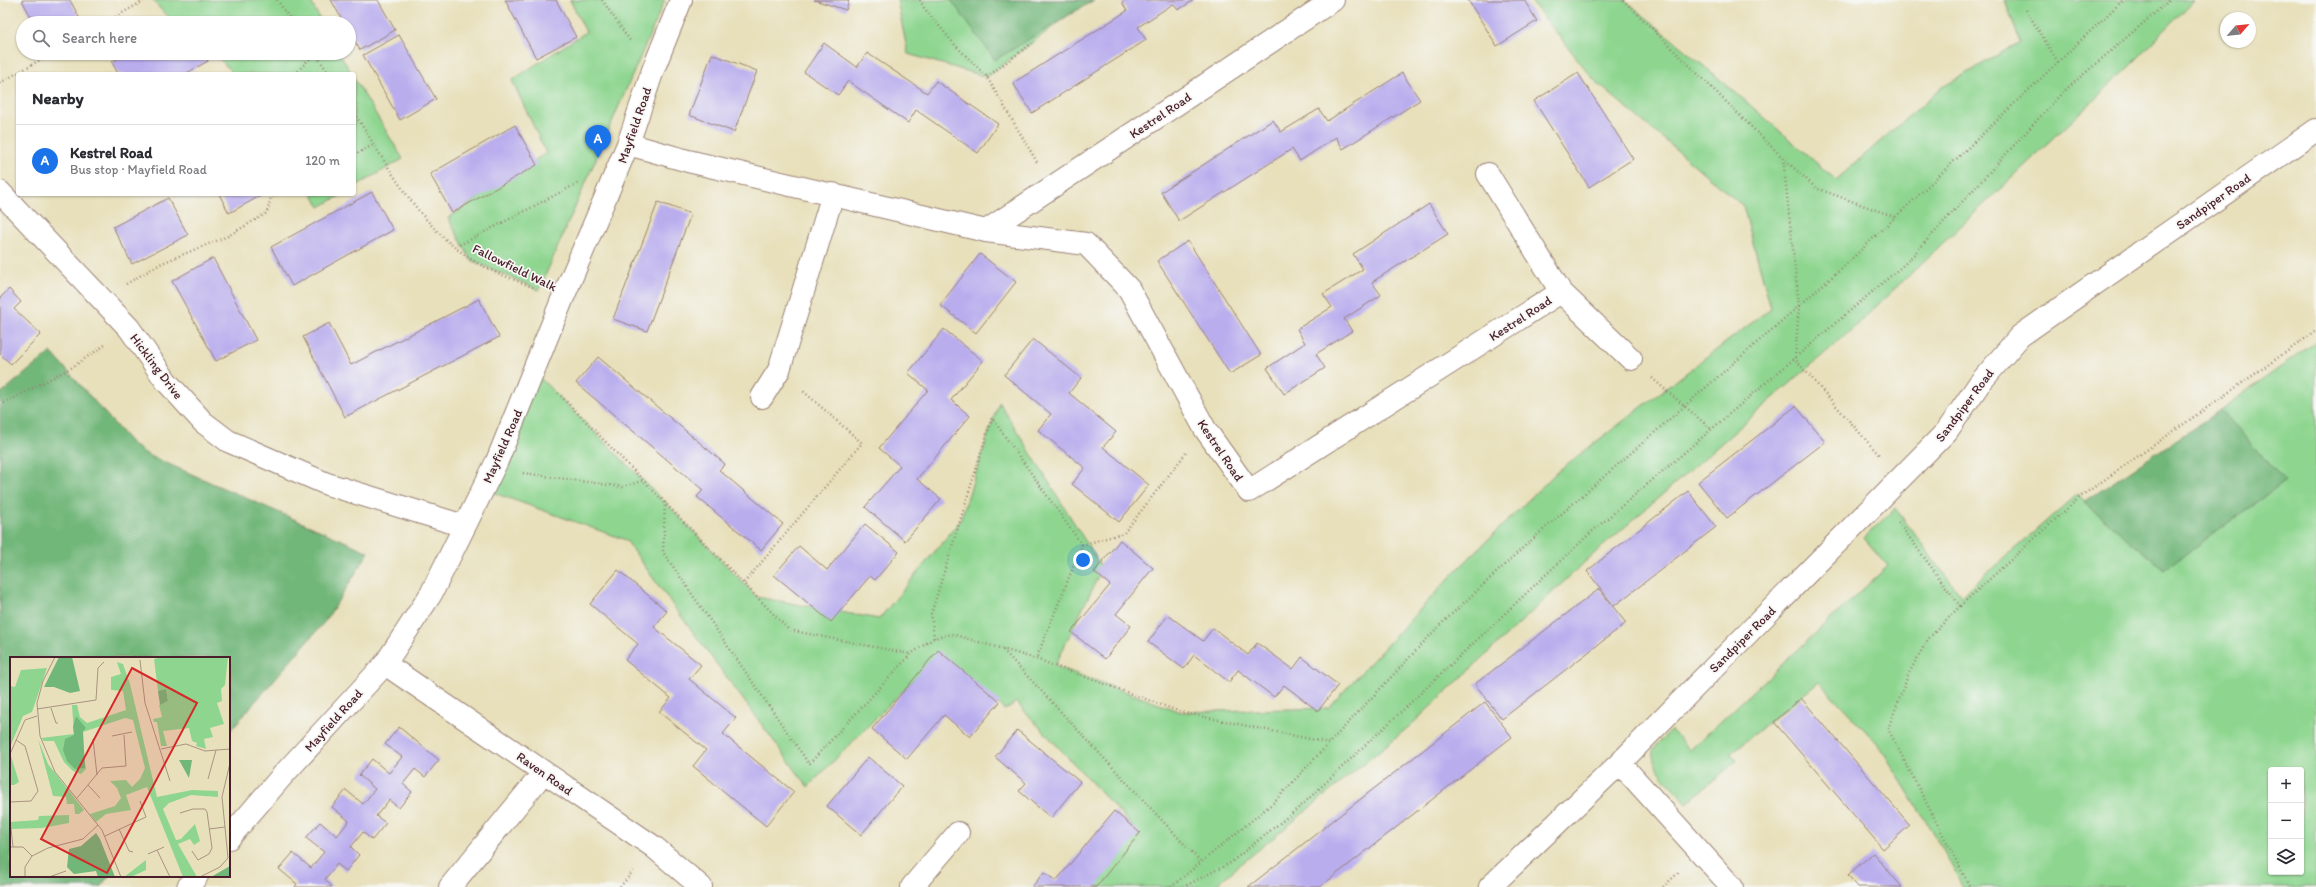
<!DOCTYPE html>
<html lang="en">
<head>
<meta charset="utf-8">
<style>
  body { margin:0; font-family:Itim,sans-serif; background:#f7f7f7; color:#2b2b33 }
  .controls { position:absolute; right:12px; bottom:12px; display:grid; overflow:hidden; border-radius:4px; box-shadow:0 1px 3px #0004 }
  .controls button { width:36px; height:36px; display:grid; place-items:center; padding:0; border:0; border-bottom:1px solid #e1e1e2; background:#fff; color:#2b2b33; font:20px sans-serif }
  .compass { position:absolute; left:2220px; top:12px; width:36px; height:36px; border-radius:50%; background:#fff; box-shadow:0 1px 3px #0004; rotate:62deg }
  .you { position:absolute; left:1083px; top:560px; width:14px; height:14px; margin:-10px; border:3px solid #fff; border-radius:50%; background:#1a73e8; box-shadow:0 0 0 6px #1a73e833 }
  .badge { display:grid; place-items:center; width:26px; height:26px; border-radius:50%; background:#1a73e8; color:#fff; font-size:13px; font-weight:700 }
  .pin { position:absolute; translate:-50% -33px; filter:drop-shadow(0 1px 2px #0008) }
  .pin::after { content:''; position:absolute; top:21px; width:14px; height:12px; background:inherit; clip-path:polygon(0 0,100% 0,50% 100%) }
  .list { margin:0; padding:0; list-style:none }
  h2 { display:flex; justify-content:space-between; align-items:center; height:52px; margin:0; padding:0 16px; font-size:17px }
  h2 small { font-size:13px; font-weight:400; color:#7c7c81 }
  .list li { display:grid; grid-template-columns:26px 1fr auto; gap:12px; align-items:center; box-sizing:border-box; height:72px; padding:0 16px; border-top:1px solid #e1e1e2 }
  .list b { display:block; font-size:15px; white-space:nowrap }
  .list p { margin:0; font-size:13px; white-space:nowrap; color:#7c7c81 }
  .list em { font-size:13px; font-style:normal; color:#7c7c81 }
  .icon { flex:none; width:22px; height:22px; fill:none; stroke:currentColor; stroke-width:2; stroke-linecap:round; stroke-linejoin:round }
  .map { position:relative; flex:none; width:2316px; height:887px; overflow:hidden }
  .search { position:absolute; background:#fff; box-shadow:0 1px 3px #0004; left:16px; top:16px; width:340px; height:44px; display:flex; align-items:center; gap:10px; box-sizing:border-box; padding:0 14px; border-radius:22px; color:#7c7c81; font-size:15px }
  .panel { position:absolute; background:#fff; box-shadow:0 1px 3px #0004; left:16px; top:72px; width:340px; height:124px; border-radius:4px }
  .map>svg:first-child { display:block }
  .green { fill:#8ed690; stroke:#6c7a5e; fill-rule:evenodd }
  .forest { fill:#72b77a; stroke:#5e6b52 }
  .building { fill:#b9adee }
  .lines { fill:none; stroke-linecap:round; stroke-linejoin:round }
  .minor-casing { stroke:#998073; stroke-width:24 }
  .path { stroke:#998073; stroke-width:2.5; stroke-dasharray:1 3; stroke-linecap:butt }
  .minor { stroke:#fff; stroke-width:22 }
  .labels { text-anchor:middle; stroke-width:3.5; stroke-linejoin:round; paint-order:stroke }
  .street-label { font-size:13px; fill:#4a1f2b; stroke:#f6f6f2 }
  .inset-road { fill:none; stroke:#a99381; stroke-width:1 }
  .view { fill:#d62828; fill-opacity:0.15; stroke:#d62828; stroke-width:2 }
  .inset-edge { fill:none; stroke:#4a1f2b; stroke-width:2 }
</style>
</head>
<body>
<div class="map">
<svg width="2316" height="887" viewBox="0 0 2316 887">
  <rect width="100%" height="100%" fill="#f6f6f2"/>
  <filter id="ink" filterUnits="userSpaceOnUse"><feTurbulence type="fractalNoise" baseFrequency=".025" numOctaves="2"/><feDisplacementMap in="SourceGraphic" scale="8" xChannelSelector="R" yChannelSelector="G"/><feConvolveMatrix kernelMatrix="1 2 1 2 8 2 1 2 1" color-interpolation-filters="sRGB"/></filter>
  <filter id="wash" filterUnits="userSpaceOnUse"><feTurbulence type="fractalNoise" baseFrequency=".012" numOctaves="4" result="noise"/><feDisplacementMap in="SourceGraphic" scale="16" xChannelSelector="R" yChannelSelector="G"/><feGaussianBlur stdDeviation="0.9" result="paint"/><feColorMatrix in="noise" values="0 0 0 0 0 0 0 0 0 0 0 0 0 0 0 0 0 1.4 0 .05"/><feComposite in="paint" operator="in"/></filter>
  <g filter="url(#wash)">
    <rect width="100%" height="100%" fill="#e8e0bb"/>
    <path class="green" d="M 153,0 L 310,0 L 322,23 L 177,23 L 162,11 Z
      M 570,0 L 665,0 L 539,290 L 471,260 L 448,218 L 546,153 L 512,80 L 586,32 Z
      M 897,0 L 1088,0 L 987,77 L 908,54 Z
      M 1530,0 L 1625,0 L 1742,98 L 1836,180 L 1941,88 L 2020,42 L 2005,0 L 2194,0 L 2132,64 L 1848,333 L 1587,560 L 1411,725 L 1213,887 L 1095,887 L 1138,832 L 1016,702 L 1005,710 L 938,655 L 808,787 L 658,585 L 626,540 L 483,489 L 533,371 L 665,502 L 757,597 L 879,619 L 960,521 L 999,402 L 1102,568 L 1055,666 L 1181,712 L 1328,708 L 1454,573 L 1558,471 L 1771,308 L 1743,206 L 1596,82 Z
      M 214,53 L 339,53 L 352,74 L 234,74 Z
      M 354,78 L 403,159 L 354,187 Z
      M 312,194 L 343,194 L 320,207 Z
      M 2316,342 L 2316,887 L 1963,887 L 1942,848 L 1879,745 L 1819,682 L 1731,753 L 1736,761 L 1687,803 C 1678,792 1646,764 1654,749 C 1657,742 1666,736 1671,730 L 1690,750 L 1888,566 L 1864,538 L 1895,508 L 1961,596 L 2077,494 L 2164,569 L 2285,481 L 2220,410 ZM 2271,770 L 2301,770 L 2301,872 L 2271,872 Z"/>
    <path class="forest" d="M 951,0 L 1094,0 L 995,60 Z
      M 51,352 L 133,445 L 148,455 L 369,552 L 326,620 L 229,732 L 229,658 L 11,658 L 11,876 L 109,876 L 100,887 L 0,887 L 0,394 Z
      M 2220,410 L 2285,481 L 2164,570 L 2084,502 Z"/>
    <g id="blocks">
      <path class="building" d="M 22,0 L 70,0 L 82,23 L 34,23 Z
        M 331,0 L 378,0 L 395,30 L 360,50 L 349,31 L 349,23 L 344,23 Z
        M 505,0 L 556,0 L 576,37 L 536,58 Z
        M 814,0 L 849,0 L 846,10 Z
        M 1124,0 L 1194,0 L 1178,10 L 1173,4 L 1138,27 L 1146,40 L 1032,113 L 1013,83 L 1127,11 L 1122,2 Z
        M 1468,0 L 1524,0 L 1537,21 L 1497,46 Z
        M 399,35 L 436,99 L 400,120 L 363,55 Z
        M 824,43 L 857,67 L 867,53 L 927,93 L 936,81 L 998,124 L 978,153 L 916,110 L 908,123 L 848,81 L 838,95 L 804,72 Z
        M 128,53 L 204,53 L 208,61 L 185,74 L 118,74 L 112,62 Z
        M 712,54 L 757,71 L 734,132 L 689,115 Z
        M 1402,73 L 1420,100 L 1343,149 L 1336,137 L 1300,161 L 1292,149 L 1179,221 L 1161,192 L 1273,120 L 1281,132 L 1319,109 L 1327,121 Z
        M 1578,73 L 1633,159 L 1589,187 L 1534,101 Z
        M 515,125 L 537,165 L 452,213 L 430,174 Z
        M 372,192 L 393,230 L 292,286 L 271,247 Z
        M 219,194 L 264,194 L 229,213 Z
        M 168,198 L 188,235 L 132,264 L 113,227 Z
        M 658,202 L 691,214 L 647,331 L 613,319 Z
        M 1429,204 L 1448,234 L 1372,282 L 1381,295 L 1344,319 L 1352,331 L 1316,354 L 1325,368 L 1284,394 L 1267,368 L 1305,343 L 1297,329 L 1332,307 L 1323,294 L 1363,269 L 1353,254 Z
        M 1188,241 L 1261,355 L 1230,374 L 1157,261 Z
        M 980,254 L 1016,282 L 976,333 L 940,305 Z
        M 213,258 L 256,340 L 216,361 L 172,281 Z
        M 9,289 L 21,302 L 14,309 L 41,334 L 11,364 L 0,354 L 0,298 Z
        M 479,299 L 499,337 L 345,417 L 303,337 L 329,323 L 351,365 Z
        M 944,329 L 983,361 L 951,400 L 970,416 L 917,479 L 941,499 L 905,541 L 865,507 L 900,466 L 879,448 L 928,390 L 908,373 Z
        M 1033,339 L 1081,378 L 1069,393 L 1116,432 L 1103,447 L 1149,485 L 1119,522 L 1072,484 L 1085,468 L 1038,430 L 1051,414 L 1004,375 Z
        M 598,357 L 725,464 L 719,470 L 783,524 L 761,550 L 697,497 L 703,490 L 576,383 Z
        M 1796,406 L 1825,442 L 1727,518 L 1698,482 Z
        M 1688,491 L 1716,527 L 1614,606 L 1587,571 Z
        M 865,524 L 899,552 L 875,580 L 870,576 L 831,622 L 774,575 L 799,546 L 827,570 Z
        M 1120,540 L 1153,568 L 1116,614 L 1131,626 L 1105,659 L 1071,632 L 1110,585 L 1094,572 Z
        M 618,570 L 667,611 L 654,627 L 701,665 L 689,679 L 736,718 L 723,734 L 794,792 L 766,826 L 693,766 L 706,750 L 659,712 L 671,698 L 625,660 L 638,644 L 590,604 Z
        M 1599,589 L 1626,623 L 1502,719 L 1475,684 Z
        M 1168,615 L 1203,641 L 1213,628 L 1248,655 L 1257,643 L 1293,669 L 1302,657 L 1338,685 L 1318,711 L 1284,685 L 1274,697 L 1238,670 L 1229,682 L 1194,655 L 1184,669 L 1148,642 Z
        M 938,650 L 1000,702 L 970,737 L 944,715 L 907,759 L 872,729 Z
        M 1801,698 L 1910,825 L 1883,849 L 1774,722 Z
        M 1485,702 L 1512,737 L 1320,887 L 1248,887 Z
        M 399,727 L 439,760 L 425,777 L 415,769 L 403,784 L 412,792 L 399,808 L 389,800 L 376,816 L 386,823 L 372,840 L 363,832 L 351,847 L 359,855 L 346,871 L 337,864 L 325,879 L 332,887 L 295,887 L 297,884 L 279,869 L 293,853 L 311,868 L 324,852 L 306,838 L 320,822 L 337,836 L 349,821 L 332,807 L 346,790 L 363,804 L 375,789 L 359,775 L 372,759 L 389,773 L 402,757 L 385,744 Z
        M 1017,730 L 1080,782 L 1051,818 L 1019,791 L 1026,783 L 995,757 Z
        M 868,757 L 902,786 L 861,835 L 827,806 Z
        M 1114,811 L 1140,833 L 1096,887 L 1032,887 L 1044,872 L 1056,881 Z
        M 1873,853 L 1902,887 L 1858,887 L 1848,875 Z"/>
    </g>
  </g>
  <g filter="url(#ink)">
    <use href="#blocks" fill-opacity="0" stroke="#998073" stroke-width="1"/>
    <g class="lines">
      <defs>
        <path id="minor" d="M 628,144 L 688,161 L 986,231 L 1086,244 L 1129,289 L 1205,429 L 1249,491 L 1561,292
          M 1488,174 L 1561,292 L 1631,359
          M 0,192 L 129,328 L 166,381 L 203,422 L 228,441 L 327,484 L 464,526
          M 986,231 L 1333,0
          M 762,397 L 779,370 L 833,194
          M 385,664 L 654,847 L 701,887
          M 1620,763 L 1732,887
          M 229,838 L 283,775 L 385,664 L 431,594 L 497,461 L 562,300 L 628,144 L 653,70 L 681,0
          M 188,887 L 197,876
          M 450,887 L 544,772
          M 912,887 L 958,833
          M 1490,887 L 1620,763 L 1947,431 L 1979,384 L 2020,336 L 2316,130"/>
      </defs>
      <use href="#minor" class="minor-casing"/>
      <path class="path" d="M 277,0 L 293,23
        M 602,0 L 631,42
        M 920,0 L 924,8 L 955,45 L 987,77 L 1037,162
        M 1623,0 L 1783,158 L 1816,188 L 1895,217
        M 2026,10 L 2058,62
        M 105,23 L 145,0
        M 315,53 L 329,74
        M 295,74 L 315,53
        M 987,77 L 1032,43
        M 0,83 L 52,53
        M 354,113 C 388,165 417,224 471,259 C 490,272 514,279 535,288
        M 354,155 L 375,144
        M 1783,158 L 1799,306 L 1795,359 L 1880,456
        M 456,247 L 578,183
        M 126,284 L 162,263 L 228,236 L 267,213 L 271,197 L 278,194
        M 1652,378 L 1711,429
        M 558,393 L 789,630 L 910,654
        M 0,405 L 71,368 L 105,345
        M 1186,453 L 1124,533 L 1082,545 L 1036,659 L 1181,712 L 1329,743
        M 523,473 L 623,487 L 645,480
        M 665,502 L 663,552 L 809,764 L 911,654 L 934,638 L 952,634 L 1036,659
        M 1898,522 L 1960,606 L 1928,639 L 1909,673 L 1888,729 L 1970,887
        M 744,583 L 862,443 L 802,390
        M 1960,606 L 2080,497 L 2316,331
        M 934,638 L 931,614 L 992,418 L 1082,545
        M 1003,650 L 1201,862
        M 620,887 L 635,869
        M 1171,887 L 1273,803 L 1439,626 L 1526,545 L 1841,269 L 2123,0
        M 1183,887 L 1230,863 L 1301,806 L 1588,535 L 1907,262 L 2062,93 L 2170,0
        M 1663,887 L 1679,872"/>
      <use href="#minor" class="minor"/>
    </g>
  </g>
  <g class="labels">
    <g class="street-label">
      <text transform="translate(1160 115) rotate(-34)" y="5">Kestrel Road</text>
      <text transform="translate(634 125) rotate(-71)" y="5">Mayfield Road</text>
      <text transform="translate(2213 201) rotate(-35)" y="5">Sandpiper Road</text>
      <text transform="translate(515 267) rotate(26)" y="5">Fallowfield Walk</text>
      <text transform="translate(1520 318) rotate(-33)" y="5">Kestrel Road</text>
      <text transform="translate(157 366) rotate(53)" y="5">Hickling Drive</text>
      <text transform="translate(1964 405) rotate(-53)" y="5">Sandpiper Road</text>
      <text transform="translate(502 446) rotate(-66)" y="5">Mayfield Road</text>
      <text transform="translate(1221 450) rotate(56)" y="5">Kestrel Road</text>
      <text transform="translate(1742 639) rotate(-45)" y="5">Sandpiper Road</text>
      <text transform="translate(333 720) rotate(-48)" y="5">Mayfield Road</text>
      <text transform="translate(545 773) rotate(35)" y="5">Raven Road</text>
    </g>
  </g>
  <g transform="translate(10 657)">
    <rect width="220" height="220" fill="#e8e0bb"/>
    <path d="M 151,0 L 218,0 L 215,28 L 211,32 L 212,44 L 207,46 L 214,67 L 200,71 L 203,80 L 194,82 L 196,92 L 186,89 L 187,86 L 182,84 L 179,71 L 153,74 L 157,89 L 151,89 L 147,65 L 144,65 L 143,62 L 152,60 L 149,48 L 158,44 L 156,32 L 148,34 L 144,2 ZM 107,5 L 113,7 L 120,27 L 147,140 L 182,133 L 208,134 L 208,140 L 181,138 L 159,146 L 153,152 L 166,183 L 171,182 L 185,167 L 190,184 L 184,188 L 180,182 L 168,187 L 187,220 L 173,220 L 137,130 L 116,138 L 121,153 L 96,157 L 86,165 L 80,157 L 105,149 L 111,141 L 107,131 L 100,124 L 116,123 L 122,130 L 130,122 L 135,111 L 123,63 L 115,61 L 73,75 L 71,80 L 76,112 L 71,117 L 63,114 L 54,105 L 44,84 L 34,84 L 31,81 L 64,77 L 62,48 L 67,48 L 70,60 L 77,66 L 116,53 L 113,34 L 101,33 L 101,20 L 111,17 ZM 37,11 L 22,55 L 13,59 L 0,90 L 0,29 L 5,30 L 11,13 ZM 28,82 L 38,107 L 74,153 L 69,157 L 65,157 L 64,147 L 57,147 L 56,140 L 43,139 ZM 1,99 L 9,125 L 4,128 L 0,128 ZM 59,158 L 59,166 L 32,171 L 0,172 L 0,165 L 28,163 L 29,159 ZM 136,203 L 136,213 L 121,220 L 114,220 Z" fill="#8ed690"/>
    <path d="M 49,0 L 62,0 L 70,34 L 60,36 L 44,30 L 34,30 ZM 156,32 L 158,44 L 150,48 L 148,34 ZM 66,59 L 76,71 L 73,74 L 75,111 L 65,112 L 57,104 L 53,93 L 55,82 L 64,78 L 63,70 ZM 169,103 L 182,103 L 179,121 ZM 86,176 L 90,182 L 105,220 L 88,220 L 86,214 L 64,217 L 57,210 L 59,192 L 71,189 ZM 220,209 L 220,219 L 201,220 Z" fill="#72b77a"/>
    <path class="inset-road" d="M 45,0 L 33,24 L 27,46 L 30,79 L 45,115 L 92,173 L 111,220M 130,3 L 135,46 L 160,124M 86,43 L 88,11 L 94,5M 41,51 L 46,66 L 48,66M 27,52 L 86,43M 102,79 L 122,75M 83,82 L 87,118M 151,92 L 176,87 L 195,94 L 220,92M 0,97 L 15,63 L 27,59M 198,122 L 206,93M 78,128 L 90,141M 67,141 L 92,111 L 116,109 L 114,78M 0,145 L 21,144 L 28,134 L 15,89 L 6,83M 170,156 L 183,152 L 195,152 L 197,155 L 202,191 L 199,197 L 188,203 L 182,194M 1,171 L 3,190M 109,172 L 119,194 L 123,195M 199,172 L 215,170M 95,179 L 136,160 L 130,144M 0,190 L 13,190 L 22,199M 147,193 L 160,220M 138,197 L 154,190M 15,220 L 15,210 L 22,199 L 38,191 L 73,182 L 88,168M 39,220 L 56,214M 190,220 L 210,210 L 218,201 L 212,140 L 220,106"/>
    <path class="view" d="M 122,11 L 187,46 L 97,216 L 31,182 Z"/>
    <rect width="220" height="220" class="inset-edge"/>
  </g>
</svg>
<div class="controls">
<button>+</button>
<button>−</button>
<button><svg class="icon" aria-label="layers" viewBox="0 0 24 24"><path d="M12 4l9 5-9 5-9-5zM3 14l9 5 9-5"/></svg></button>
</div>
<svg class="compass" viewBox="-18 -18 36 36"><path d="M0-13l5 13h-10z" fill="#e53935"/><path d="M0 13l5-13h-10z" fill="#7c7c81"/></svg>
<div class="you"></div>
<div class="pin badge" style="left:598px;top:158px">A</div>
<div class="search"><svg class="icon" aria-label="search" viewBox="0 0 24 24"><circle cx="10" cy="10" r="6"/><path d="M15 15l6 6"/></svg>Search here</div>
<section class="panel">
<h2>Nearby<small></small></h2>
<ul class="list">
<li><span class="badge">A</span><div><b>Kestrel Road</b><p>Bus stop · Mayfield Road</p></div><em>120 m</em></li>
</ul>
</section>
</div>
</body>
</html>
